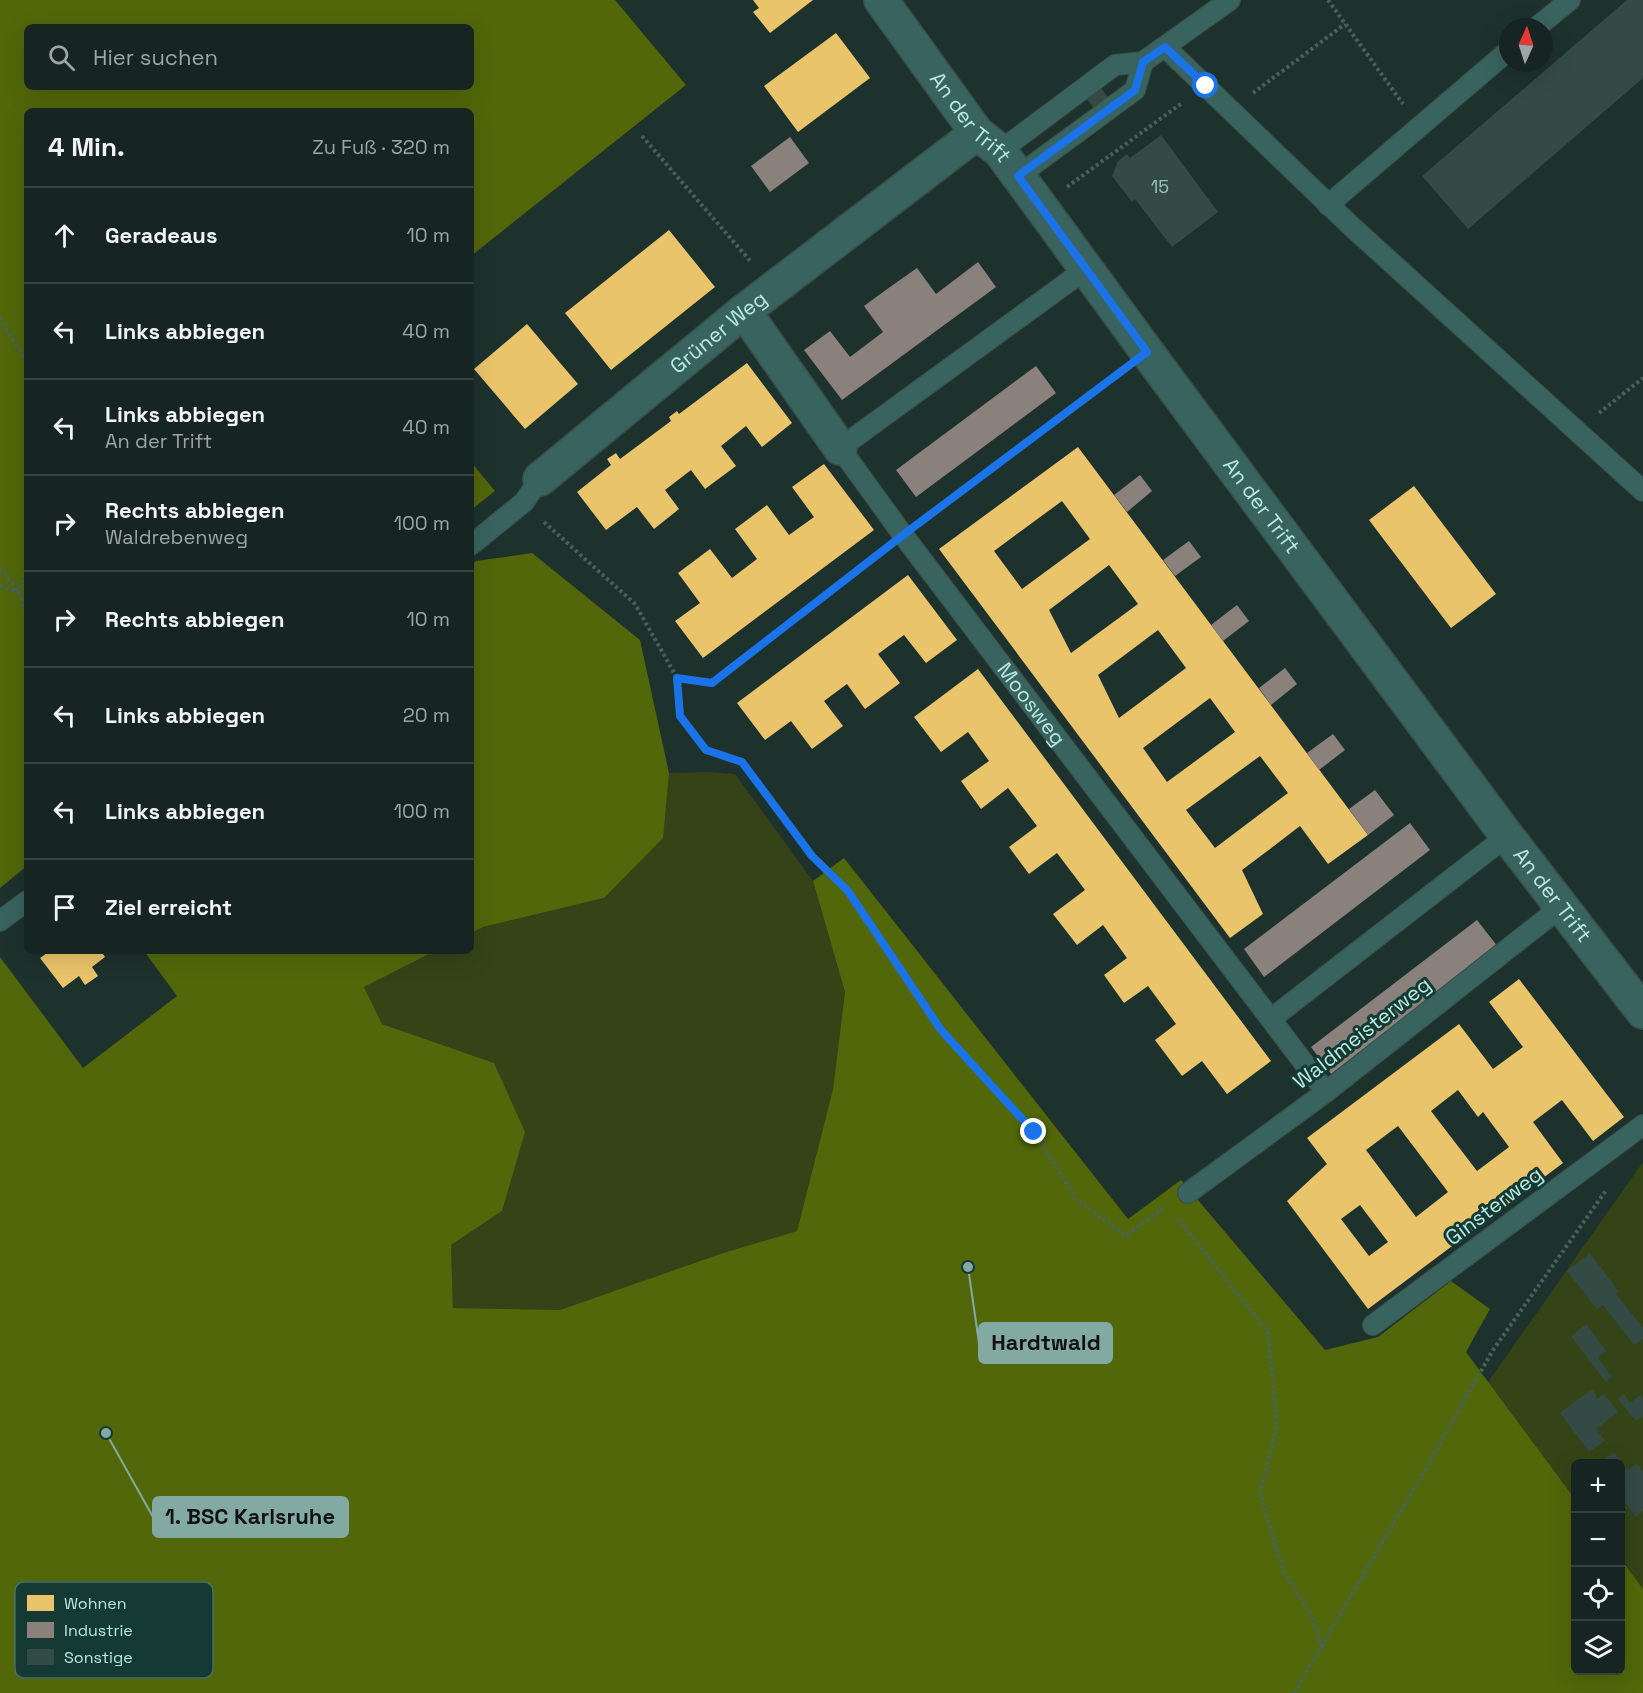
<!DOCTYPE html>
<html lang="de">
<head>
<meta charset="utf-8">
<style>
  body { margin:0; font-family:"Space Grotesk",sans-serif; background:#1f2d2a; color:#f1f3f6 }
  .controls { position:absolute; right:18px; bottom:18px; display:grid; overflow:hidden; border-radius:9px; box-shadow:0 6px 24px #0002 }
  .controls button { width:54px; height:54px; display:grid; place-items:center; padding:0; border:0; border-bottom:2px solid #354240; background:#162522; color:#f1f3f6; font:30px sans-serif }
  .compass { position:absolute; left:1499px; top:18px; width:54px; height:54px; border-radius:50%; background:#162522; box-shadow:0 6px 24px #0002; rotate:3deg }
  .stop { position:absolute; width:18px; height:18px; margin:-14px; border:4px solid #1a73e8; border-radius:50%; background:#fff }
  .stop.end { background:#1a73e8; border-color:#fff; box-shadow:0 2px 6px #0008 }
  .list { margin:0; padding:0; list-style:none }
  h2 { display:flex; justify-content:space-between; align-items:center; height:78px; margin:0; padding:0 24px; font-size:26px }
  h2 small { font-size:20px; font-weight:400; color:#9ea5a5 }
  .list li { display:grid; grid-template-columns:39px 1fr auto; gap:18px; align-items:center; box-sizing:border-box; height:96px; padding:0 24px; border-top:2px solid #354240 }
  .list b { display:block; font-size:22px; white-space:nowrap }
  .list p { margin:0; font-size:20px; white-space:nowrap; color:#9ea5a5 }
  .list em { font-size:20px; font-style:normal; color:#9ea5a5 }
  .icon { flex:none; width:33px; height:33px; fill:none; stroke:currentColor; stroke-width:2; stroke-linecap:round; stroke-linejoin:round }
  .map { position:relative; flex:none; width:1643px; height:1693px; overflow:hidden }
  .search { position:absolute; background:#162522; box-shadow:0 6px 24px #0002; left:24px; top:24px; width:450px; height:66px; display:flex; align-items:center; gap:15px; box-sizing:border-box; padding:0 21px; border-radius:9px; color:#9ea5a5; font-size:22px }
  .panel { position:absolute; background:#162522; box-shadow:0 6px 24px #0002; left:24px; top:108px; width:450px; height:846px; border-radius:9px }
  .map>svg:first-child { display:block }
  .green { fill:#354417 }
  .forest { fill:#51670a; fill-rule:evenodd }
  .homes { fill:#e9c46a; fill-rule:evenodd }
  .industry { fill:#8a817c }
  .building { fill:#334b44 }
  .lines { fill:none; stroke-linecap:round; stroke-linejoin:round }
  .service-casing { stroke:#384e4a; stroke-width:22 }
  .minor-casing { stroke:#384e4a; stroke-width:36 }
  .path { stroke:#44635f; stroke-width:4; stroke-dasharray:3 3; stroke-linecap:butt }
  .service { stroke:#39635e; stroke-width:20 }
  .minor { stroke:#39635e; stroke-width:33 }
  .route { stroke:#1a73e8; stroke-width:8 }
  .labels { text-anchor:middle; stroke-width:6; stroke-linejoin:round; paint-order:stroke }
  .number-label { font-size:18px; fill:#98c3ba }
  .street-label { font-size:21px; fill:#b9ebe2; stroke:#153933 }
  .key { fill:#153933; stroke:#466e68; stroke-width:1.5 }
  .key-label { font-size:16px; fill:#b9ebe2 }
  .leader { fill:none; stroke:#82aaa3; stroke-width:2 }
  .callout-dot { fill:#82aaa3; stroke:#153933; stroke-width:2 }
  .callout { fill:#82aaa3; stroke:#82aaa3; stroke-width:2 }
  .callout-label { font-size:22px; text-anchor:middle; font-weight:bold; fill:#111 }
</style>
</head>
<body>
<div class="map">
<svg width="1643" height="1693" viewBox="0 0 1643 1693">
  <rect width="100%" height="100%" fill="#1d312d"/>
  <path class="green" d="M 706,772 L 735,774 L 813,881 L 845,992 L 833,1089 L 797,1231 L 720,1254 L 560,1310 L 453,1308 L 451,1245 L 502,1211 L 494,1063 L 382,1024 L 364,987 L 435,951 L 471,951 L 471,933 L 483,927 L 604,898 L 662,838 L 669,773 Z
    M 1643,1162 L 1643,1589 L 1621,1559 L 1620,1464 L 1576,1464 L 1575,1499 L 1488,1382 Z"/>
  <path class="forest" d="M 0,0 L 615,0 L 686,85 L 471,256 L 471,111 L 27,111 L 27,866 L 0,888 ZM 27,27 L 471,27 L 471,87 L 27,87 Z
    M 471,462 L 495,491 L 471,510 Z
    M 532,553 L 640,640 L 669,773 L 663,838 L 604,898 L 483,927 L 471,933 L 471,565 L 476,561 Z
    M 844,858 L 1128,1219 L 1181,1180 L 1325,1350 L 1378,1337 L 1451,1281 L 1490,1309 L 1466,1352 L 1575,1499 L 1576,1670 L 1620,1670 L 1621,1559 L 1643,1589 L 1643,1693 L 0,1693 L 0,957 L 83,1068 L 177,996 L 144,951 L 435,951 L 364,987 L 382,1024 L 494,1063 L 525,1132 L 502,1211 L 451,1245 L 453,1308 L 560,1310 L 720,1254 L 797,1231 L 833,1089 L 845,992 L 813,881 Z"/>
  <path class="homes" d="M 753,0 L 813,0 L 770,33 L 753,12 L 759,8 Z
    M 836,33 L 870,78 L 798,132 L 764,86 Z
    M 669,230 L 715,287 L 611,370 L 565,313 Z
    M 527,324 L 578,384 L 525,429 L 474,369 Z
    M 747,363 L 792,423 L 762,447 L 746,426 L 721,446 L 736,466 L 705,489 L 691,470 L 665,490 L 679,509 L 654,529 L 637,507 L 606,530 L 577,492 L 611,465 L 607,459 L 616,453 L 620,459 L 671,421 L 669,417 L 677,411 L 679,414 Z
    M 1078,447 L 1368,835 L 1328,864 L 1300,826 L 1270,849 L 1242,870 L 1263,914 L 1230,938 L 939,549 ZM 1062,501 L 1090,539 L 1022,589 L 994,551 ZM 1109,565 L 1138,604 L 1071,653 L 1049,610 ZM 1158,630 L 1186,668 L 1119,718 L 1098,675 ZM 1210,698 L 1235,732 L 1167,782 L 1143,748 ZM 1260,756 L 1288,793 L 1215,848 L 1186,810 Z
    M 824,464 L 874,530 L 703,658 L 675,621 L 700,603 L 678,573 L 710,549 L 732,578 L 757,559 L 735,529 L 767,505 L 789,535 L 814,517 L 792,487 Z
    M 1414,486 L 1496,594 L 1451,628 L 1369,520 Z
    M 908,575 L 957,640 L 926,663 L 904,635 L 878,654 L 900,683 L 865,709 L 847,684 L 824,701 L 843,726 L 812,749 L 791,721 L 765,740 L 737,703 Z
    M 978,669 L 1271,1061 L 1227,1094 L 1202,1061 L 1182,1076 L 1155,1040 L 1176,1024 L 1148,986 L 1124,1003 L 1104,975 L 1127,958 L 1103,925 L 1077,945 L 1053,914 L 1085,890 L 1057,853 L 1029,874 L 1009,847 L 1037,826 L 1008,788 L 981,809 L 961,781 L 989,761 L 968,732 L 941,752 L 914,717 Z
    M 50,951 L 101,951 L 105,957 L 92,967 L 98,976 L 85,985 L 79,976 L 63,988 L 40,958 Z
    M 1519,979 L 1624,1117 L 1593,1141 L 1562,1100 L 1533,1122 L 1563,1163 L 1368,1309 L 1287,1201 L 1327,1164 L 1307,1138 L 1459,1024 L 1493,1069 L 1523,1047 L 1489,1002 ZM 1458,1090 L 1478,1117 L 1483,1112 L 1509,1147 L 1477,1171 L 1431,1111 ZM 1398,1126 L 1448,1192 L 1416,1217 L 1366,1150 ZM 1360,1205 L 1388,1242 L 1369,1256 L 1341,1219 Z"/>
  <path class="industry" d="M 790,137 L 809,163 L 770,192 L 751,166 Z
    M 978,262 L 996,287 L 842,400 L 804,350 L 830,331 L 850,357 L 883,332 L 864,306 L 890,287 L 917,268 L 936,294 Z
    M 1036,366 L 1056,393 L 916,497 L 896,470 Z
    M 1140,475 L 1152,491 L 1127,512 L 1114,495 Z
    M 1189,541 L 1201,557 L 1175,576 L 1163,560 Z
    M 1237,605 L 1249,621 L 1223,641 L 1211,625 Z
    M 1285,668 L 1297,684 L 1271,705 L 1259,688 Z
    M 1333,734 L 1345,750 L 1319,770 L 1307,753 Z
    M 1375,790 L 1394,815 L 1368,835 L 1349,809 Z
    M 1410,823 L 1430,850 L 1264,977 L 1244,949 Z
    M 1477,920 L 1498,947 L 1331,1074 L 1311,1047 Z"/>
  <path class="building" d="M 1627,0 L 1643,0 L 1643,78 L 1468,229 L 1422,176 Z
    M 1100,87 L 1108,97 L 1094,108 L 1086,98 Z
    M 1161,135 L 1218,212 L 1172,247 L 1135,199 L 1132,202 L 1112,176 L 1118,161 L 1127,154 L 1130,158 Z
    M 1590,1253 L 1619,1292 L 1616,1294 L 1643,1328 L 1643,1339 L 1634,1345 L 1603,1305 L 1597,1309 L 1567,1271 Z
    M 1586,1324 L 1606,1351 L 1598,1358 L 1612,1377 L 1606,1382 L 1571,1336 Z
    M 1592,1389 L 1598,1399 L 1604,1394 L 1618,1412 L 1596,1429 L 1605,1441 L 1589,1452 L 1560,1413 Z
    M 1624,1394 L 1630,1403 L 1640,1395 L 1643,1399 L 1643,1416 L 1636,1421 L 1618,1399 Z
    M 1614,1452 L 1628,1470 L 1637,1463 L 1643,1472 L 1643,1511 L 1636,1517 L 1620,1496 L 1620,1464 L 1599,1464 Z"/>
  <g class="lines">
    <defs>
      <g id="service">
        <path d="M 1537,27 L 1570,0"/>
        <path d="M 1165,47 L 1351,226 L 1643,491"/>
        <path d="M 1000,151 L 1115,65 L 1143,62 L 1230,0"/>
        <path d="M 1018,176 L 1135,90 L 1143,62"/>
        <path d="M 1328,205 L 1508,51"/>
        <path id="s1" d="M 1086,269 L 840,448 L 903,535 L 1326,1092"/>
        <path d="M 471,545 L 524,502 L 540,479"/>
        <path d="M 0,921 L 27,901"/>
        <path d="M 1271,1019 L 1507,836"/>
        <path d="M 1188,1193 L 1326,1092 L 1561,907"/>
        <path d="M 1373,1325 L 1643,1125"/>
      </g>
      <g id="minor">
        <path id="s2" d="M 881,0 L 977,133 L 1000,151 L 1147,352 L 1507,836 L 1643,1012"/>
        <path d="M 744,311 L 840,448"/>
        <path id="s3" d="M 540,479 L 744,311 L 977,133"/>
      </g>
    </defs>
    <use href="#service" class="service-casing"/>
    <use href="#minor" class="minor-casing"/>
    <path class="path" d="M 1328,0 L 1403,104
      M 1253,93 L 1345,24
      M 642,136 L 752,263
      M 1067,187 L 1182,103
      M 0,318 L 27,362
      M 1599,413 L 1643,378
      M 925,519 L 1120,372
      M 544,522 L 635,604 L 677,678 L 680,716 L 706,750 L 742,762 L 812,856 L 848,891 L 941,1030 L 1034,1132 L 1076,1199 L 1125,1236 L 1166,1206
      M 0,569 L 19,592 L 27,615
      M 0,586 L 19,592 L 27,567
      M 677,678 L 712,683 L 881,553
      M 1178,1219 L 1268,1332 L 1277,1427 L 1260,1493 L 1284,1572 L 1311,1615 L 1322,1648
      M 1294,1693 L 1426,1468 L 1493,1350 L 1607,1189"/>
    <use href="#service" class="service"/>
    <use href="#minor" class="minor"/>
  </g>
  <g class="lines">
    <path class="route" d="M 1034,1132 L 941,1030 L 848,891 L 812,856 L 742,762 L 706,750 L 680,716 L 677,678 L 712,683 L 903,535 L 1147,352 L 1018,176 L 1135,90 L 1143,62 L 1165,47 L 1206,86"/>
  </g>
  <g class="labels">
    <g class="number-label">
      <text x="1160" y="193">15</text>
    </g>
    <g class="street-label">
      <text dy="7" stroke="none"><textPath href="#s2" startOffset="148">An der Trift</textPath></text>
      <text dy="7" stroke="none"><textPath href="#s3" startOffset="231">Grüner Weg</textPath></text>
      <text dy="7" stroke="none"><textPath href="#s2" startOffset="634">An der Trift</textPath></text>
      <text dy="7" stroke="none"><textPath href="#s1" startOffset="624">Moosweg</textPath></text>
      <text dy="7" stroke="none"><textPath href="#s2" startOffset="1120">An der Trift</textPath></text>
      <text transform="translate(1362 1033) rotate(-38)" y="7">Waldmeisterweg</text>
      <text transform="translate(1494 1206) rotate(-37)" y="7">Ginsterweg</text>
    </g>
  </g>
  <rect x="15" y="1582" width="198" height="96" rx="9" class="key"/>
  <rect x="27" y="1595" width="27" height="16" fill="#e9c46a"/>
  <rect x="27" y="1622" width="27" height="16" fill="#8a817c"/>
  <rect x="27" y="1649" width="27" height="16" fill="#334b44"/>
  <g class="key-label">
    <text x="64" y="1609">Wohnen</text>
    <text x="64" y="1636">Industrie</text>
    <text x="64" y="1663">Sonstige</text>
  </g>
  <path class="leader" d="M968 1267L979 1343M106 1433L153 1517"/>
  <g class="callout-dot">
    <circle cx="968" cy="1267" r="6"/>
    <circle cx="106" cy="1433" r="6"/>
  </g>
  <g class="callout">
    <rect x="979" y="1323" width="133" height="40" rx="6"/>
    <rect x="153" y="1497" width="195" height="40" rx="6"/>
  </g>
  <g class="callout-label">
    <text x="1046" y="1350">Hardtwald</text>
    <text x="250" y="1524">1. BSC Karlsruhe</text>
  </g>
</svg>
<div class="controls">
<button>+</button>
<button>−</button>
<button><svg class="icon" aria-label="locate" viewBox="0 0 24 24"><circle cx="12" cy="12" r="6"/><path d="M12 2v4M12 18v4M2 12h4M18 12h4"/></svg></button>
<button><svg class="icon" aria-label="layers" viewBox="0 0 24 24"><path d="M12 4l9 5-9 5-9-5zM3 14l9 5 9-5"/></svg></button>
</div>
<svg class="compass" viewBox="-18 -18 36 36"><path d="M0-13l5 13h-10z" fill="#e53935"/><path d="M0 13l5-13h-10z" fill="#9ea5a5"/></svg>
<div class="stop" style="left:1206px;top:86px"></div>
<div class="stop end" style="left:1034px;top:1132px"></div>
<div class="search"><svg class="icon" aria-label="search" viewBox="0 0 24 24"><circle cx="10" cy="10" r="6"/><path d="M15 15l6 6"/></svg>Hier suchen</div>
<section class="panel">
<h2>4 Min.<small>Zu Fuß · 320 m</small></h2>
<ul class="list">
<li><svg class="icon" aria-label="ahead" viewBox="0 0 24 24"><path d="M12 20V5M6 11l6-6 6 6"/></svg><div><b>Geradeaus</b></div><em>10 m</em></li>
<li><svg class="icon" aria-label="left" viewBox="0 0 24 24"><path d="M17 20v-9H6M10 6l-5 5 5 5"/></svg><div><b>Links abbiegen</b></div><em>40 m</em></li>
<li><svg class="icon" aria-label="left" viewBox="0 0 24 24"><path d="M17 20v-9H6M10 6l-5 5 5 5"/></svg><div><b>Links abbiegen</b><p>An der Trift</p></div><em>40 m</em></li>
<li><svg class="icon" aria-label="right" viewBox="0 0 24 24"><path d="M7 20v-9h11M14 6l5 5-5 5"/></svg><div><b>Rechts abbiegen</b><p>Waldrebenweg</p></div><em>100 m</em></li>
<li><svg class="icon" aria-label="right" viewBox="0 0 24 24"><path d="M7 20v-9h11M14 6l5 5-5 5"/></svg><div><b>Rechts abbiegen</b></div><em>10 m</em></li>
<li><svg class="icon" aria-label="left" viewBox="0 0 24 24"><path d="M17 20v-9H6M10 6l-5 5 5 5"/></svg><div><b>Links abbiegen</b></div><em>20 m</em></li>
<li><svg class="icon" aria-label="left" viewBox="0 0 24 24"><path d="M17 20v-9H6M10 6l-5 5 5 5"/></svg><div><b>Links abbiegen</b></div><em>100 m</em></li>
<li><svg class="icon" aria-label="arrive" viewBox="0 0 24 24"><path d="M6 21V4h12l-3 4 3 4H6"/></svg><div><b>Ziel erreicht</b></div></li>
</ul>
</section>
</div>
</body>
</html>
